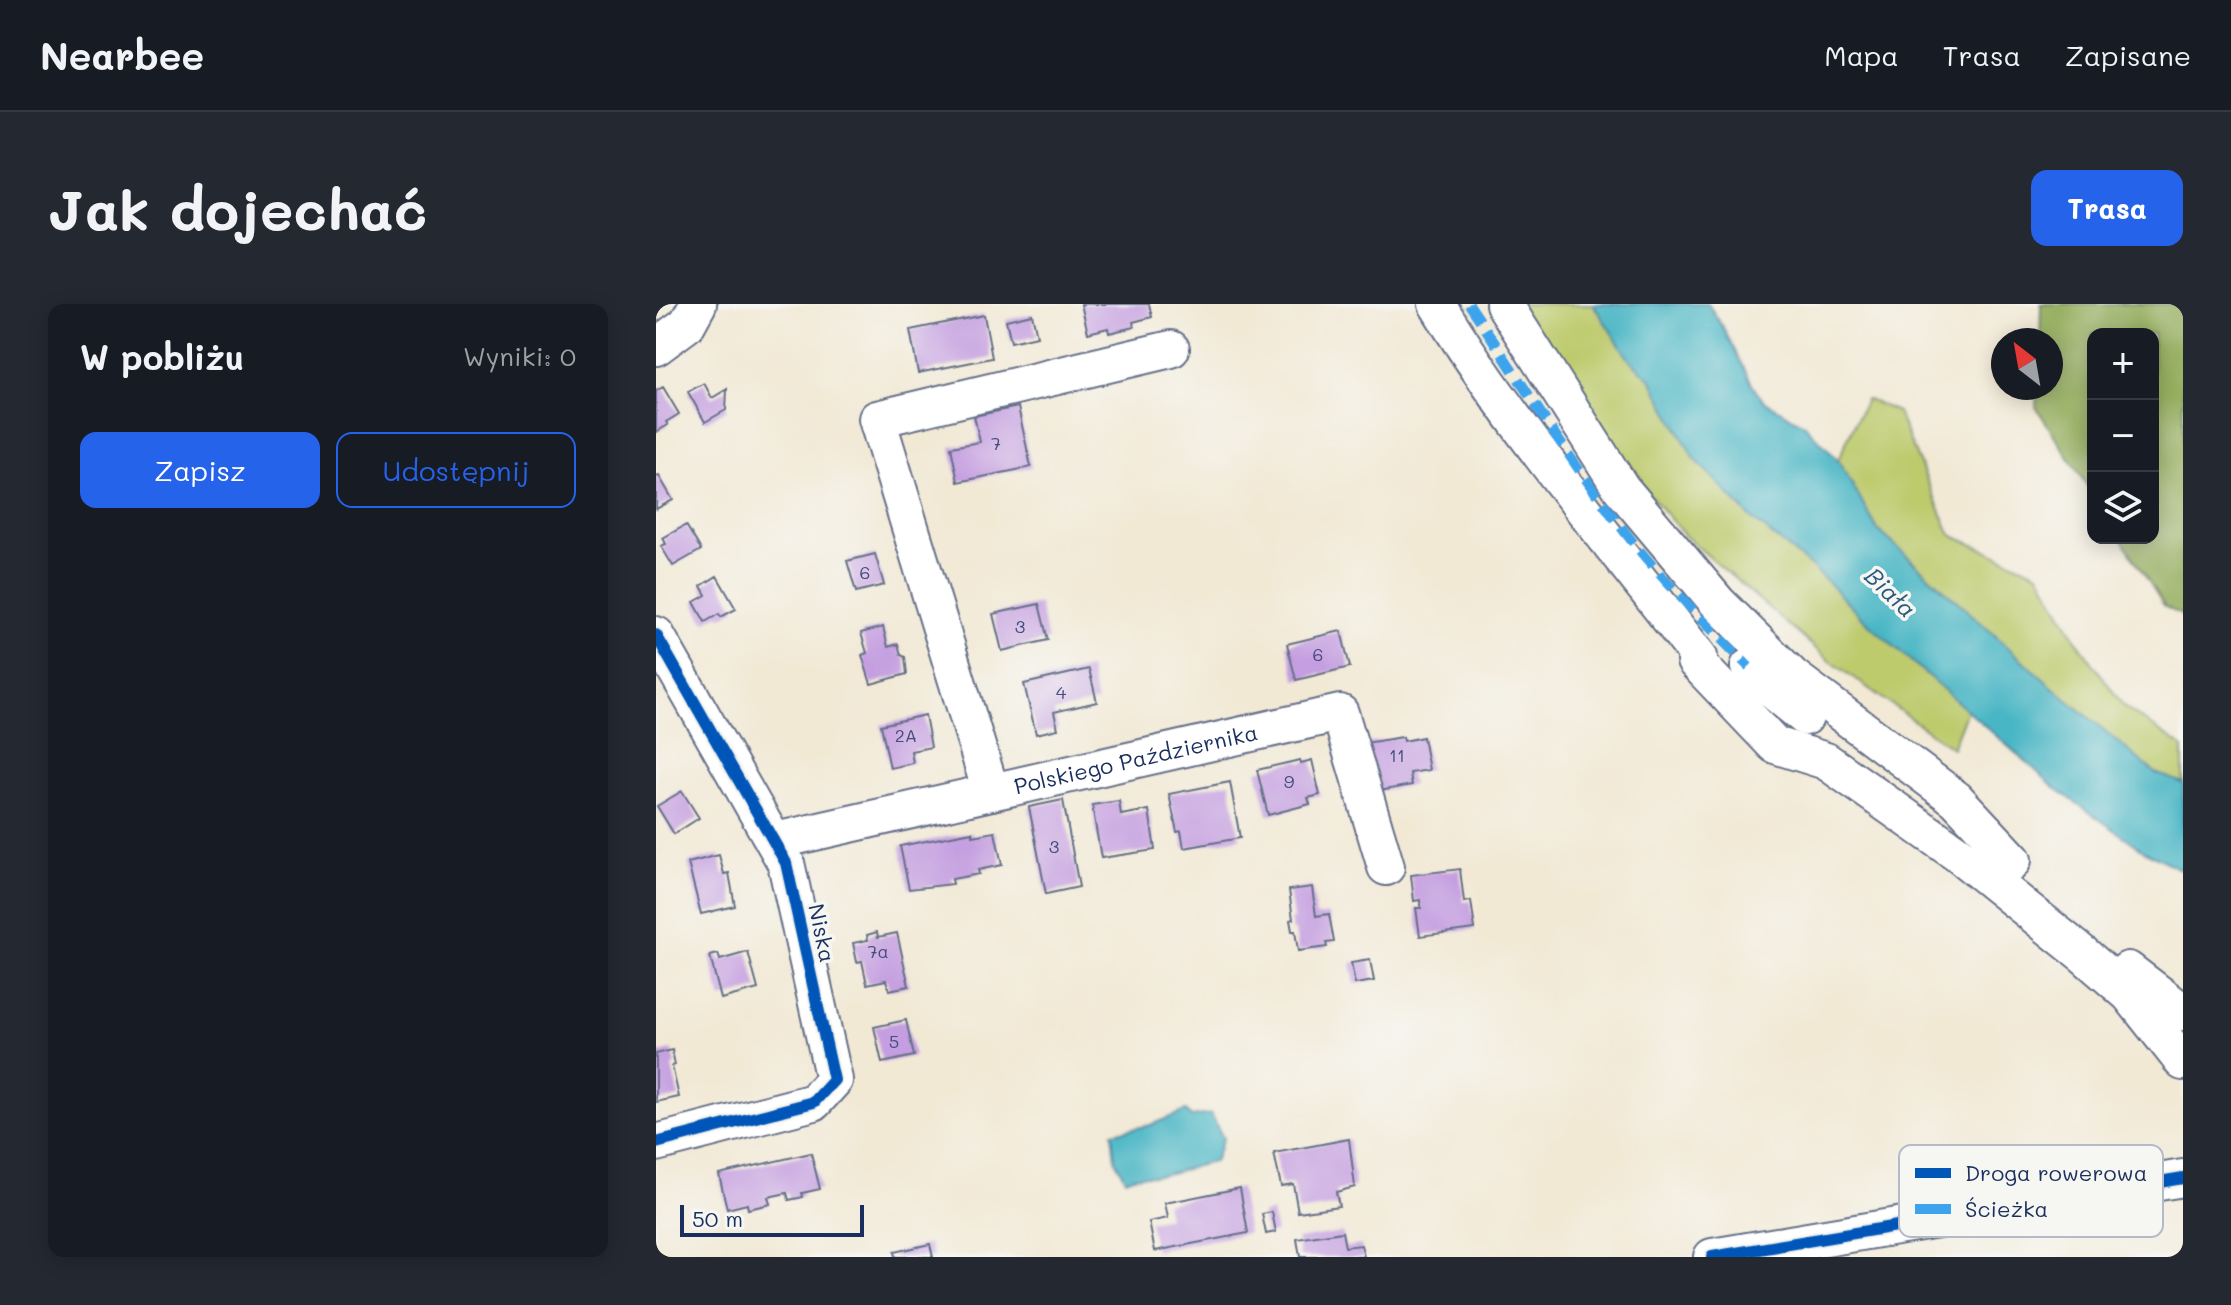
<!DOCTYPE html>
<html lang="pl">
<head>
<meta charset="utf-8">
<style>
  body { margin:0; font-family:Mali,sans-serif; background:#242831; color:#f1f3f6 }
  .controls { position:absolute; right:24px; top:24px; display:grid; overflow:hidden; border-radius:16px; box-shadow:0 4px 20px #0003 }
  .controls button { width:72px; height:72px; display:grid; place-items:center; padding:0; border:0; border-bottom:2px solid #363941; background:#171b24; color:#f1f3f6; font:40px sans-serif }
  .compass { position:absolute; left:1335px; top:24px; width:72px; height:72px; border-radius:50%; background:#171b24; box-shadow:0 4px 20px #0003; rotate:329deg }
  .scale { position:absolute; left:24px; bottom:20px; width:184px; box-sizing:border-box; padding-left:8px; border:4px solid #1b2f5e; border-top:0; font-size:22px; line-height:28px; white-space:nowrap; color:#1b2f5e; -webkit-text-stroke:6px #f6f6f2; paint-order:stroke }
  .list { margin:0; padding:0; list-style:none }
  h2 { display:flex; justify-content:space-between; align-items:center; height:104px; margin:0; padding:0 32px; font-size:34px }
  h2 small { font-size:26px; font-weight:400; color:#9ea1a6 }
  .actions { display:flex; gap:16px; padding:24px 32px }
  .actions a { flex:1; padding:18px 0; border:2px solid #2563eb; border-radius:16px; text-align:center; font-size:28px; color:#2563eb }
  .actions .main { background:#2563eb; color:#fff }
  .icon { flex:none; width:44px; height:44px; fill:none; stroke:currentColor; stroke-width:2; stroke-linecap:round; stroke-linejoin:round }
  .map { position:relative; flex:none; width:1527px; height:953px; overflow:hidden; border-radius:16px }
  header { display:flex; align-items:center; gap:48px; box-sizing:border-box; height:112px; padding:0 40px; background:#171b24; border-bottom:2px solid #363941 }
  header strong { font-size:38px }
  nav { display:flex; gap:44px; margin-inline-start:auto; font-size:28px }
  .intro { display:flex; align-items:center; justify-content:space-between; box-sizing:border-box; height:192px; padding:0 48px }
  h1 { margin:0; font-size:56px }
  .button { padding:20px 36px; border-radius:16px; background:#2563eb; color:#fff; font-size:28px; font-weight:700 }
  main { display:flex; gap:48px; padding:0 48px }
  aside { flex:1; background:#171b24; border-radius:16px; box-shadow:0 4px 20px #0003 }
  .map>svg:first-child { display:block }
  .green { fill:#bdcb6d; stroke:#6c7d66; stroke-width:2 }
  .forest { fill:#96af60; stroke:#586f5f; stroke-width:2 }
  .water { fill:#49b6c5; stroke:#327292; stroke-width:2 }
  .building { fill:#c49ee0 }
  .lines { fill:none; stroke-linecap:round; stroke-linejoin:round }
  .minor-casing { stroke:#667088; stroke-width:40 }
  .minor { stroke:#fff; stroke-width:36 }
  .quiet { stroke:#3da3ed; stroke-width:10; stroke-dasharray:20 10; stroke-linecap:butt }
  .cycleway-casing { stroke:#f6f6f2; stroke-width:17 }
  .cycleway { stroke:#0057b8; stroke-width:12 }
  .labels { text-anchor:middle; stroke-width:7; stroke-linejoin:round; paint-order:stroke }
  .number-label { font-size:18px; fill:#454b7e }
  .street-label { font-size:22px; fill:#1b2f5e; stroke:#f6f6f2 }
  .water-label { font-size:24px; font-style:italic; fill:#29587d; stroke:#f6f6f2 }
  .key { fill:#f6f6f2; stroke:#b4bac6; stroke-width:2 }
  .key-label { font-size:22px; fill:#1b2f5e }
</style>
</head>
<body>
<header>
<strong>Nearbee</strong>
<nav><a>Mapa</a><a>Trasa</a><a>Zapisane</a></nav>
</header>
<div class="intro"><h1>Jak dojechać</h1><a class="button">Trasa</a></div>
<main>
<aside>
<h2>W pobliżu<small>Wyniki: 0</small></h2>
<ul class="list">
</ul>
<div class="actions"><a class="main">Zapisz</a><a>Udostępnij</a></div>
</aside>
<div class="map">
<svg width="1527" height="953" viewBox="0 0 1527 953">
  <rect width="100%" height="100%" fill="#f6f6f2"/>
  <filter id="ink" filterUnits="userSpaceOnUse"><feTurbulence type="fractalNoise" baseFrequency=".0125" numOctaves="2"/><feDisplacementMap in="SourceGraphic" scale="16" xChannelSelector="R" yChannelSelector="G"/><feConvolveMatrix kernelMatrix="1 2 1 2 8 2 1 2 1" color-interpolation-filters="sRGB"/></filter>
  <filter id="wash" filterUnits="userSpaceOnUse"><feTurbulence type="fractalNoise" baseFrequency=".006" numOctaves="4" result="noise"/><feDisplacementMap in="SourceGraphic" scale="32" xChannelSelector="R" yChannelSelector="G"/><feGaussianBlur stdDeviation="1.8" result="paint"/><feColorMatrix in="noise" values="0 0 0 0 0 0 0 0 0 0 0 0 0 0 0 0 0 1.4 0 .05"/><feComposite in="paint" operator="in"/></filter>
  <g filter="url(#wash)">
    <rect width="100%" height="100%" fill="#f2e9d5"/>
    <path class="green" d="M 857,0 L 937,0 L 973,55 L 995,75 L 1037,153 L 1095,214 L 1158,265 L 1214,321 L 1311,406 L 1296,444 L 1173,356 L 1028,231 L 948,137 Z
      M 1210,95 L 1241,108 L 1295,231 L 1383,269 L 1421,337 L 1469,404 L 1527,443 L 1527,479 L 1499,469 L 1393,380 L 1222,226 L 1182,156 Z"/>
    <path class="forest" d="M 1385,0 L 1527,0 L 1527,312 L 1509,303 L 1465,234 L 1497,234 L 1497,30 L 1437,30 L 1437,191 L 1380,103 L 1381,84 L 1395,84 L 1395,36 L 1384,36 Z"/>
    <path class="water" d="M 937,0 L 1052,0 L 1065,20 L 1100,87 L 1108,97 L 1148,120 L 1182,156 L 1222,226 L 1393,380 L 1499,469 L 1527,479 L 1527,567 L 1487,546 L 1402,486 L 1214,321 L 1158,265 L 1095,214 L 1037,153 L 995,75 L 973,55 Z
      M 530,807 L 535,813 L 555,810 L 567,834 L 558,858 C 538,861 519,870 500,871 C 488,872 481,869 469,875 L 459,856 L 456,829 L 494,821 Z"/>
    <g id="blocks">
      <path class="building" d="M 425,0 L 493,0 L 496,13 L 477,18 L 478,23 L 453,29 L 452,24 L 432,29 Z
        M 376,10 L 381,32 L 355,38 L 350,16 Z
        M 328,11 L 336,54 L 262,69 L 254,26 Z
        M 48,79 L 56,94 L 71,85 L 70,106 L 49,118 L 32,88 Z
        M 7,83 L 23,110 L 10,118 L 12,121 L 0,128 L 0,87 Z
        M 362,103 L 375,163 L 302,178 L 295,143 L 324,138 L 318,112 Z
        M 3,172 L 17,196 L 0,205 L 0,173 Z
        M 30,221 L 45,246 L 17,262 L 5,242 L 10,240 L 7,234 Z
        M 219,250 L 228,281 L 200,288 L 191,257 Z
        M 61,272 L 80,305 L 65,313 L 63,310 L 49,318 L 38,298 L 50,291 L 45,282 Z
        M 383,300 L 392,336 L 346,347 L 337,310 Z
        M 227,323 L 232,343 L 242,340 L 245,351 L 249,353 L 251,370 L 215,380 L 206,351 L 211,349 L 205,329 Z
        M 685,327 L 694,363 L 640,376 L 631,340 Z
        M 433,365 L 441,398 L 398,408 L 402,425 L 380,430 L 368,380 Z
        M 269,411 L 275,443 L 255,447 L 257,459 L 234,464 L 225,421 Z
        M 747,433 L 748,437 L 767,433 L 773,466 L 754,469 L 756,481 L 718,488 L 709,439 Z
        M 644,456 L 645,459 L 656,456 L 664,491 L 652,494 L 654,500 L 612,511 L 601,466 Z
        M 574,478 L 584,534 L 528,544 L 525,527 L 521,528 L 513,490 Z
        M 26,487 L 43,514 L 18,530 L 1,502 Z
        M 407,496 L 423,583 L 390,590 L 373,503 Z
        M 463,497 L 465,511 L 493,506 L 499,546 L 445,554 L 436,501 Z
        M 316,528 L 317,532 L 339,528 L 346,561 L 322,566 L 323,570 L 296,575 L 297,580 L 253,585 L 244,542 Z
        M 63,551 L 68,570 L 73,569 L 79,602 L 45,610 L 32,559 Z
        M 804,565 L 808,598 L 815,597 L 819,625 L 764,632 L 760,604 L 765,604 L 764,596 L 758,597 L 755,571 Z
        M 656,583 L 660,612 L 673,610 L 678,638 L 670,639 L 671,643 L 642,647 L 639,627 L 636,627 L 634,616 L 637,615 L 633,586 Z
        M 221,628 L 222,633 L 241,629 L 253,682 L 233,686 L 230,676 L 211,680 L 206,657 L 201,658 L 197,639 L 212,636 L 211,631 Z
        M 92,648 L 102,685 L 65,695 L 54,652 L 62,650 L 64,656 Z
        M 714,656 L 718,677 L 699,680 L 695,659 Z
        M 250,716 L 258,752 L 226,759 L 218,723 Z
        M 16,746 L 19,761 L 16,762 L 23,793 L 0,798 L 0,750 Z
        M 693,835 L 699,883 L 680,888 L 683,902 L 642,908 L 637,880 L 625,882 L 618,849 Z
        M 155,849 L 164,885 L 146,889 L 147,893 L 133,896 L 131,889 L 112,893 L 114,900 L 92,905 L 91,900 L 71,905 L 63,870 Z
        M 584,884 L 592,929 L 499,947 L 493,918 L 512,914 L 509,899 Z
        M 616,908 L 620,928 L 610,930 L 606,910 Z
        M 686,928 L 689,943 L 705,941 L 708,953 L 644,953 L 641,935 Z
        M 274,940 L 277,953 L 239,953 L 238,948 Z"/>
    </g>
  </g>
  <g filter="url(#ink)">
    <use href="#blocks" fill-opacity="0" stroke="#667088" stroke-width="2"/>
    <g class="lines">
      <defs>
        <g id="minor">
          <path d="M 781,0 C 857,125 955,237 1043,353 L 1039,357 L 1119,441 L 1170,457 L 1302,550 L 1428,651 L 1474,691 L 1527,758"/>
          <path d="M 848,0 L 965,184 L 1062,299 L 1137,373 L 1300,495 L 1357,556 L 1354,560"/>
          <path d="M 0,43 L 31,20 L 42,0"/>
          <path d="M 0,331 L 130,559 L 178,776 L 158,798 L 0,839"/>
          <path d="M 1093,363 L 1105,377 L 1149,413"/>
          <path d="M 335,488 L 221,115 L 515,45"/>
          <path id="s1" d="M 119,537 L 684,409 L 730,563"/>
          <path d="M 1472,666 L 1527,708"/>
          <path d="M 1056,953 L 1527,874"/>
        </g>
      </defs>
      <use href="#minor" class="minor-casing"/>
      <use href="#minor" class="minor"/>
      <path class="quiet" d="M 813,0 C 869,83 921,170 984,247 C 1018,288 1056,326 1093,363"/>
      <defs>
        <path id="cycleway" d="M 0,331 L 130,559 L 178,776 L 158,798 L 0,839
          M 1056,953 L 1527,874"/>
      </defs>
      <use href="#cycleway" class="cycleway-casing"/>
      <use href="#cycleway" class="cycleway"/>
    </g>
  </g>
  <g class="labels">
    <g class="number-label">
      <text x="340" y="146">7</text>
      <text x="209" y="275">6</text>
      <text x="364" y="329">3</text>
      <text x="662" y="357">6</text>
      <text x="405" y="395">4</text>
      <text x="250" y="438">2A</text>
      <text x="741" y="458">11</text>
      <text x="633" y="484">9</text>
      <text x="398" y="549">3</text>
      <text x="222" y="654">7a</text>
      <text x="238" y="744">5</text>
    </g>
    <g class="street-label">
      <text dy="8" stroke="none"><textPath href="#s1" startOffset="370">Polskiego Października</textPath></text>
      <text transform="translate(166 629) rotate(78)" y="8">Niska</text>
    </g>
    <g class="water-label">
      <text transform="translate(1234 289) rotate(44)" y="8">Biała</text>
    </g>
  </g>
  <rect x="1243" y="841" width="264" height="92" rx="12" class="key"/>
  <rect x="1259" y="864" width="36" height="10" fill="#0057b8"/>
  <rect x="1259" y="900" width="36" height="10" fill="#3da3ed"/>
  <g class="key-label">
    <text x="1309" y="877">Droga rowerowa</text>
    <text x="1309" y="913">Ścieżka</text>
  </g>
</svg>
<div class="controls">
<button>+</button>
<button>−</button>
<button><svg class="icon" aria-label="layers" viewBox="0 0 24 24"><path d="M12 4l9 5-9 5-9-5zM3 14l9 5 9-5"/></svg></button>
</div>
<svg class="compass" viewBox="-18 -18 36 36"><path d="M0-13l5 13h-10z" fill="#e53935"/><path d="M0 13l5-13h-10z" fill="#9ea1a6"/></svg>
<div class="scale">50 m</div>
</div>
</main>
</body>
</html>
